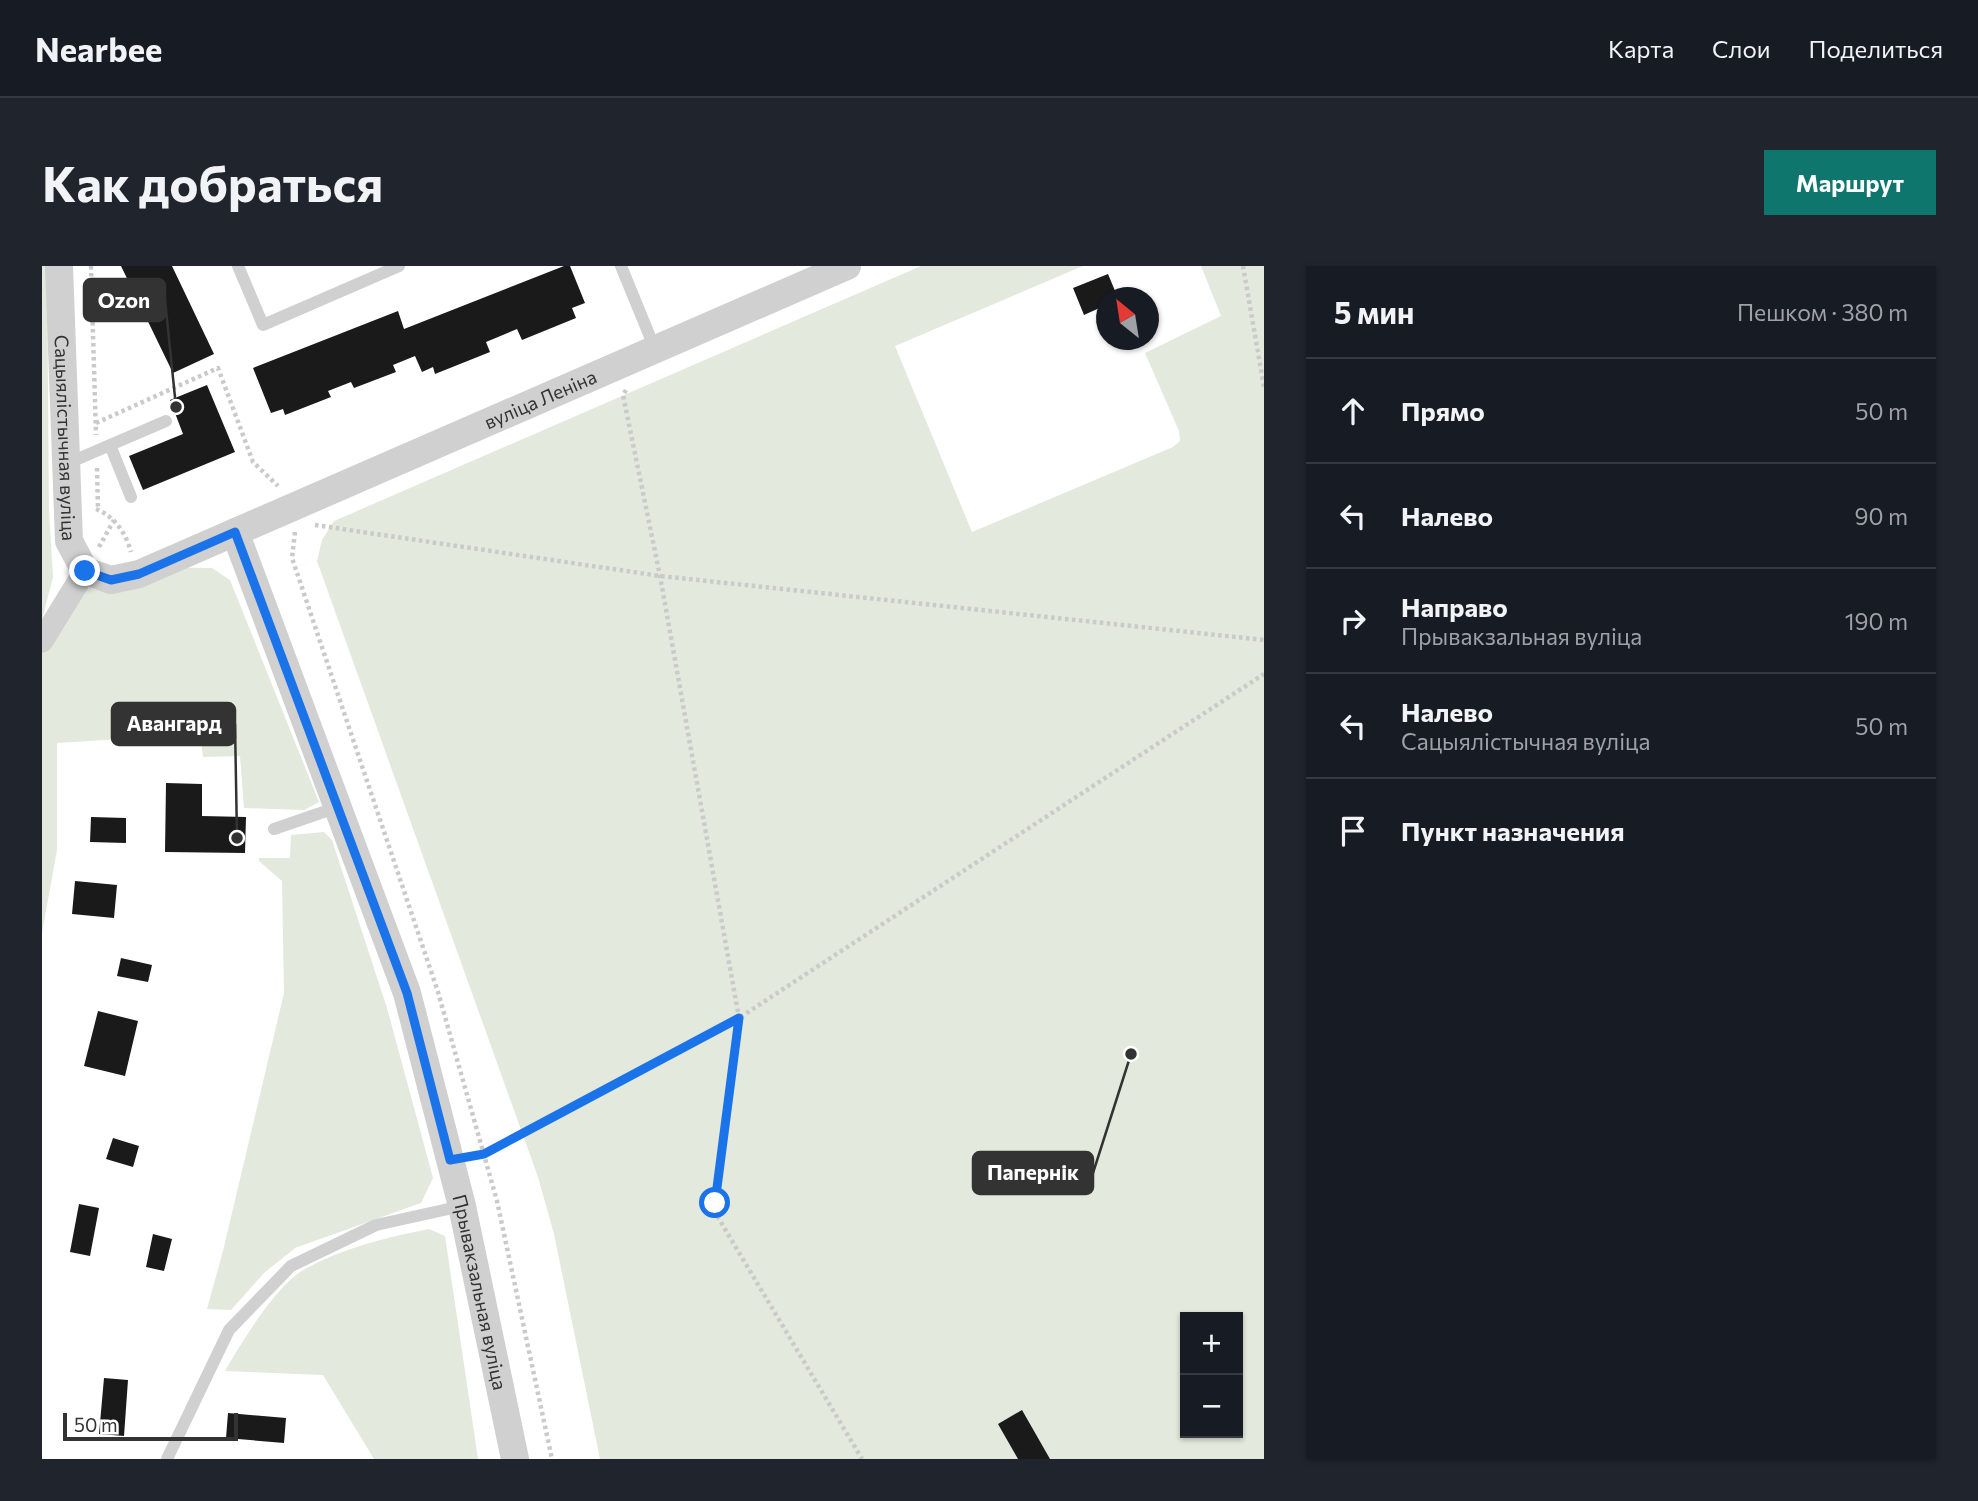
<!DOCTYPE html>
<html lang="ru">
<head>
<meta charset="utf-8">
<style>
  body { margin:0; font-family:Commissioner,sans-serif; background:#20242c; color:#f1f3f6 }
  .controls { position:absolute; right:21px; bottom:21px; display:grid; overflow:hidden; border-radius:0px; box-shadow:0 2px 5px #0004 }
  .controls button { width:63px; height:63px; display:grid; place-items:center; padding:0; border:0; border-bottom:2px solid #363941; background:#171b24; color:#f1f3f6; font:35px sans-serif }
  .compass { position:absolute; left:1054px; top:21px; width:63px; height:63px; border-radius:50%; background:#171b24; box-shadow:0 2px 5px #0004; rotate:330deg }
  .scale { position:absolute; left:21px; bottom:18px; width:175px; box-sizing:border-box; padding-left:7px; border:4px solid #333; border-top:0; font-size:19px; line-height:24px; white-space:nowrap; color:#333; -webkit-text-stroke:5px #fff; paint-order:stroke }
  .stop { position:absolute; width:21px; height:21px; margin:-16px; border:5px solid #1a73e8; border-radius:50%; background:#fff }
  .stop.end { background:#1a73e8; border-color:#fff; box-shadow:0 2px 7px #0008 }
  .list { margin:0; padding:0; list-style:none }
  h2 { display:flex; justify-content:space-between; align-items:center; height:91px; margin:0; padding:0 28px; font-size:30px }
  h2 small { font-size:23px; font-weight:400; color:#9ea1a6 }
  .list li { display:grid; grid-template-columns:46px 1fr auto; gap:21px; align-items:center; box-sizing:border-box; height:105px; padding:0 28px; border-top:2px solid #363941 }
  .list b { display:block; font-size:26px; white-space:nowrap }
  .list p { margin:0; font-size:23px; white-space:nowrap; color:#9ea1a6 }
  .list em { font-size:23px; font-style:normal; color:#9ea1a6 }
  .icon { flex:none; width:38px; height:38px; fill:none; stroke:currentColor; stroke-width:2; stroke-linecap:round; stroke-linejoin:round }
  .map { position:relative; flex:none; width:1222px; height:1193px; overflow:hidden; border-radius:0px }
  header { display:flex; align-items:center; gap:42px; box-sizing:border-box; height:98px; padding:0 35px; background:#171b24; border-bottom:2px solid #363941 }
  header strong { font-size:33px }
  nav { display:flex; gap:38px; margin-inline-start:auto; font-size:24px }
  .intro { display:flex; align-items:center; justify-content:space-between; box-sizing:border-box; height:168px; padding:0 42px }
  h1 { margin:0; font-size:49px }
  .button { padding:18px 32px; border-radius:0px; background:#0f766e; color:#fff; font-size:24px; font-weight:700 }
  main { display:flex; gap:42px; padding:0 42px }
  aside { flex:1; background:#171b24; border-radius:0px; box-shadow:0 2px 5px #0004 }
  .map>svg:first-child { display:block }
  .green { fill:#e3e9dc; fill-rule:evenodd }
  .building { fill:#1a1a1a }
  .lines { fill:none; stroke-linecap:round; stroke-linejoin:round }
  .path { stroke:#cacaca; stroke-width:4.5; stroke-dasharray:3.5 3.5; stroke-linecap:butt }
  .service { stroke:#d0d0d0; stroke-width:12 }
  .minor { stroke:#d0d0d0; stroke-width:23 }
  .tertiary { stroke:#d0d0d0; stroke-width:28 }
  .route { stroke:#1a73e8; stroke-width:9 }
  .labels { text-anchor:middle; stroke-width:7; stroke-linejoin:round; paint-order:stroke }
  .street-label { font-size:19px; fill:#333; stroke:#fff }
  .leader { fill:none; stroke:#333; stroke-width:2.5 }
  .callout-dot { fill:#333; stroke:#fff; stroke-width:2.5 }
  .callout { fill:#333; stroke:#333; stroke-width:2.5 }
  .callout-label { font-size:21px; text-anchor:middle; font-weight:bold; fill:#fff }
</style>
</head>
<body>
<header>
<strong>Nearbee</strong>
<nav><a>Карта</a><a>Слои</a><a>Поделиться</a></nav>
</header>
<div class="intro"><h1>Как добраться</h1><a class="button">Маршрут</a></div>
<main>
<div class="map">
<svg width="1222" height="1193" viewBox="0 0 1222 1193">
  <rect width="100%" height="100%" fill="#fff"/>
  <path class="green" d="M 0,0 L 5,0 L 7,245 L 11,311 L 0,354 Z
    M 879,0 L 1041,0 L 853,80 L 930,266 L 1131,181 L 1138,175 L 1137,165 L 1103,87 L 1179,50 L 1159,0 L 1222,0 L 1222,1193 L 558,1193 L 512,968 L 496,911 L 275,295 L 280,274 L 292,255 ZM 1143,1051 L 1196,1051 L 1196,1167 L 1143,1167 Z
    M 170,302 L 188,314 L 277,536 L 262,544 L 202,542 L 198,490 L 161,491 L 158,468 L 15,477 L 15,584 L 0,667 L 0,385 L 44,321 C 79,334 103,309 136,303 C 147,301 159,302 170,302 Z
    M 282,566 L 290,574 L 345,742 L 391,912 L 379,937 L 253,982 L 222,1007 L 189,1044 L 165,1043 L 181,985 L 242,727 L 240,615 L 217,595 L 217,592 L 248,592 L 249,569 Z
    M 387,963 L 403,970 L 436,1193 L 332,1193 L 281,1109 L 183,1105 C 200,1076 234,1019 263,1003 C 301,982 345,971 387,963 Z"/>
  <path class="building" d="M 79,0 L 130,0 L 172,88 L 131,107 Z
    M 522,0 L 528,0 L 543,37 L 530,42 L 534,52 L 480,74 L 475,63 L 444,76 L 448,86 L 393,108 L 391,101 L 380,106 L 373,90 L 351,99 L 354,106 L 312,122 L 309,116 L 286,125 L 289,131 L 243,149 L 241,143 L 229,147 L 211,102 L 356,45 L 362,63 Z
    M 1066,8 L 1076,32 L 1064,32 L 1064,39 L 1042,49 L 1031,22 Z
    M 165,119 L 193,186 L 101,224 L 87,190 L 141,168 L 128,134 Z
    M 124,517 L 160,518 L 160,550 L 204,551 L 203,587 L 123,586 Z
    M 49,551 L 84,552 L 84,577 L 48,576 Z
    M 33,615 L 75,619 L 72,652 L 30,648 Z
    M 79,692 L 110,699 L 106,716 L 75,710 Z
    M 56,745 L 96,755 L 83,810 L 42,800 Z
    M 71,872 L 97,880 L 91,901 L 64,893 Z
    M 37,938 L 57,942 L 48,990 L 28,986 Z
    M 111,968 L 130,973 L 122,1005 L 104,1001 Z
    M 62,1112 L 86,1114 L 82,1170 L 57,1168 Z
    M 980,1144 L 1008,1193 L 976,1193 L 956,1158 Z
    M 186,1147 L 244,1152 L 242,1177 L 184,1172 Z"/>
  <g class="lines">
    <path class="path" d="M 49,0 L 54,169
      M 1201,0 L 1222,121
      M 584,124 L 581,129 L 618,310 L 697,752 L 672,937 L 674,948 L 820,1193
      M 54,157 L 176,102 L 211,196 L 236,220
      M 55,202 L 56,243
      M 54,243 C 72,250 84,267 89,286
      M 273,259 L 618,310 L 1222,374
      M 253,266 L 250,292 L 396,726 L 455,935 L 510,1193
      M 57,281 L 72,254
      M 432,890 L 442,888 L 697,752 L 1222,408"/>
    <path class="service" d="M 196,0 L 221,59 L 357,0
      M 579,0 L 613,83
      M 68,179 L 89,231
      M 24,198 L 124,155
      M 232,563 L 296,541
      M 125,1193 L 187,1064 L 249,1000 L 334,959 L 420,940"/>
    <path class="minor" d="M 0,375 L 43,305"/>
    <g class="tertiary">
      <path id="s1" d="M 17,0 L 27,275 L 43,305 L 69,314 L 97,308 L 805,0"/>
      <path id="s2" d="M 193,266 L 365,727 L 420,940 L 473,1193"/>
    </g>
  </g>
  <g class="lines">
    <path class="route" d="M 43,305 L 69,314 L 97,308 L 193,266 L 365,727 L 408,894 L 442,888 L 697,752 L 673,937"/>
  </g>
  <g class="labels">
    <g class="street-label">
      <text dy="7" stroke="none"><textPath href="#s1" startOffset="803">вуліца Леніна</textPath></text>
      <text dy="7" stroke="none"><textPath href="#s1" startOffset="172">Сацыялістычная вуліца</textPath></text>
      <text dy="7" stroke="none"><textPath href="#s2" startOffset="800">Прывакзальная вуліца</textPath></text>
    </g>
  </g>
  <path class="leader" d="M134 141L123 34M195 572L193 458M1089 788L1051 907"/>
  <g class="callout-dot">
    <circle cx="134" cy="141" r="7"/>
    <circle cx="195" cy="572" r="7"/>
    <circle cx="1089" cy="788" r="7"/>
  </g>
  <g class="callout">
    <rect x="42" y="13" width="81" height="42" rx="7"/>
    <rect x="70" y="437" width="123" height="42" rx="7"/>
    <rect x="931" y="886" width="120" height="42" rx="7"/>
  </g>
  <g class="callout-label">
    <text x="82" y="42">Ozon</text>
    <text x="132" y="465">Авангард</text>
    <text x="991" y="914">Папернік</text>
  </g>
</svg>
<div class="controls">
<button>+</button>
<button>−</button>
</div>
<svg class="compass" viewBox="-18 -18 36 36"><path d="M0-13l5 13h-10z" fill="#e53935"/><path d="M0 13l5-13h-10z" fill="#9ea1a6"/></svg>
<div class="scale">50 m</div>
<div class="stop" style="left:673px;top:937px"></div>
<div class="stop end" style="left:43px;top:305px"></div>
</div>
<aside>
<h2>5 мин<small>Пешком · 380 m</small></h2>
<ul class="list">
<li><svg class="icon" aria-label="ahead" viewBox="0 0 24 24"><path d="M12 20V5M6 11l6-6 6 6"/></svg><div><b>Прямо</b></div><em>50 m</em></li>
<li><svg class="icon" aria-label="left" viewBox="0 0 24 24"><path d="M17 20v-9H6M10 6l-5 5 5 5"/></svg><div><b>Налево</b></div><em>90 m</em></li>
<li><svg class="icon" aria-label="right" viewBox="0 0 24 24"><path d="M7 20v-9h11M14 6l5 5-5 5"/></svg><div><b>Направо</b><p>Прывакзальная вуліца</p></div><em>190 m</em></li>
<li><svg class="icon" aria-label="left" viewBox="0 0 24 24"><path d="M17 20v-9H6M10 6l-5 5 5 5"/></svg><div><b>Налево</b><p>Сацыялістычная вуліца</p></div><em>50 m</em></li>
<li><svg class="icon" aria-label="arrive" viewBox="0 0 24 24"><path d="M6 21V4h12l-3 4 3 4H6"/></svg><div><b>Пункт назначения</b></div></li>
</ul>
</aside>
</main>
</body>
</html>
